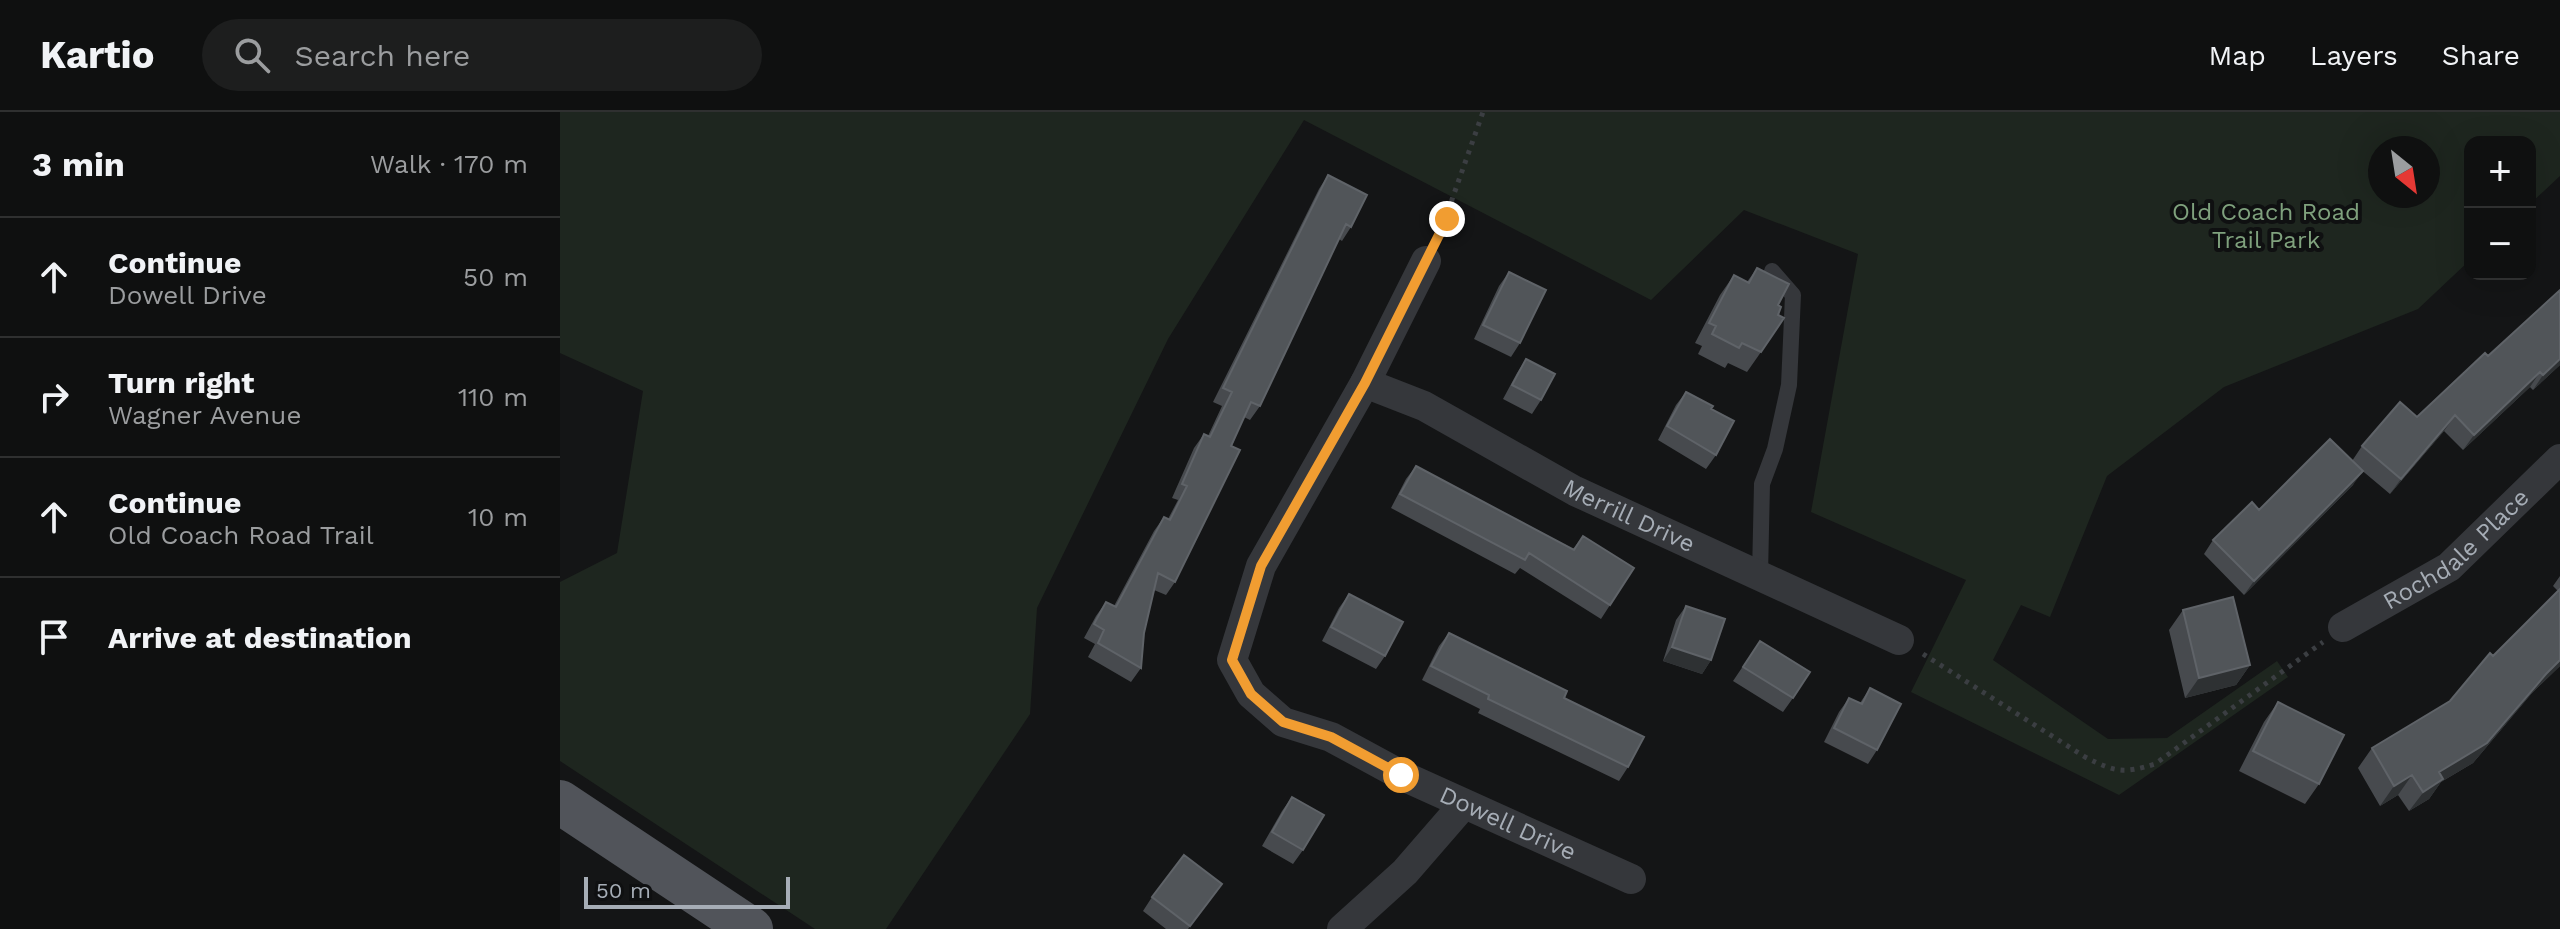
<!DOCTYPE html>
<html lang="en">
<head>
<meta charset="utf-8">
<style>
  body { margin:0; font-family:"Work Sans",sans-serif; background:#1d1e1e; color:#f1f3f6 }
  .controls { position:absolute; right:24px; top:24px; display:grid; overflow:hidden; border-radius:16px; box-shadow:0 8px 32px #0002 }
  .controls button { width:72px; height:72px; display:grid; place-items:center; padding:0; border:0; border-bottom:2px solid #2f3030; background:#0f1010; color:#f1f3f6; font:40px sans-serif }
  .compass { position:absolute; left:1808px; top:24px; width:72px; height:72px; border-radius:50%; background:#0f1010; box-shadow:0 8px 32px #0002; rotate:150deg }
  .scale { position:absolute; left:24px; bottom:20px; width:206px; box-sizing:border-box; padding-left:8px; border:4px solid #a6adb6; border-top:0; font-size:22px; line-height:28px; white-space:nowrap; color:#a6adb6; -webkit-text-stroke:6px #0f1011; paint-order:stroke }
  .stop { position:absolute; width:24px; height:24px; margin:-18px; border:6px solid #f19d31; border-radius:50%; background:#fff }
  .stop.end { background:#f19d31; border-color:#fff; box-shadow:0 2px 8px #0008 }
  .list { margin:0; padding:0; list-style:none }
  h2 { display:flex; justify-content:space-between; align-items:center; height:104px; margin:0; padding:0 32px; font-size:34px }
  h2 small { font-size:26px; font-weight:400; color:#9b9d9f }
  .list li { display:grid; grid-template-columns:52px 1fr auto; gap:24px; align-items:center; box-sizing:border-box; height:120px; padding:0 32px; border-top:2px solid #2f3030 }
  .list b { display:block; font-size:30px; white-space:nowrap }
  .list p { margin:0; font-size:26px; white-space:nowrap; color:#9b9d9f }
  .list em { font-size:26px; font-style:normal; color:#9b9d9f }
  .icon { flex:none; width:44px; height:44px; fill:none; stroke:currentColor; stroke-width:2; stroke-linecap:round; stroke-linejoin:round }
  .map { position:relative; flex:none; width:2000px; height:817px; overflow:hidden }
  header { display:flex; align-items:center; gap:48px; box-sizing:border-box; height:112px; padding:0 40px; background:#0f1010; border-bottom:2px solid #2f3030 }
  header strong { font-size:38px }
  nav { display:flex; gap:44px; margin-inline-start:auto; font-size:28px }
  .search { width:560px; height:72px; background:#1d1e1e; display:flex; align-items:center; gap:20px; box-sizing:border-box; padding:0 28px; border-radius:44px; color:#9b9d9f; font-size:30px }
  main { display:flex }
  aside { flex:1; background:#0f1010 }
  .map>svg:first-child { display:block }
  .green { fill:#1e261f; fill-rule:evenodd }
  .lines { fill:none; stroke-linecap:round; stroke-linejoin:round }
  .path { stroke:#3b3e42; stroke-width:5; stroke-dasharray:4 6; stroke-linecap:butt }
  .service { stroke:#35373b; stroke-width:16 }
  .minor { stroke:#35373b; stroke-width:30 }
  .primary { stroke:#51545a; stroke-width:44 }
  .wall { fill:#474a4e }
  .shaded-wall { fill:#2e3133 }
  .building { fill:#515559; stroke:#5f6368; stroke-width:2 }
  .route { stroke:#f19d31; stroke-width:10 }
  .labels { text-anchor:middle; stroke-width:8; stroke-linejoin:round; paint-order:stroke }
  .park-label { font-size:24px; fill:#7fa17d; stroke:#0f1011 }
  .street-label { font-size:24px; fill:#a6adb6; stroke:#0f1011 }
</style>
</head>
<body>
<header>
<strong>Kartio</strong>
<div class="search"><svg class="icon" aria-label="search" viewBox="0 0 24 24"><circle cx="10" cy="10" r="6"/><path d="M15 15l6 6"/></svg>Search here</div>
<nav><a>Map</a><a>Layers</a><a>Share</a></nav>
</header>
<main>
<aside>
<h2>3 min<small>Walk · 170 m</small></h2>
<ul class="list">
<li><svg class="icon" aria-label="ahead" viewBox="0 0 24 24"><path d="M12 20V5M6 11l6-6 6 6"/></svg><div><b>Continue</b><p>Dowell Drive</p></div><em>50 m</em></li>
<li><svg class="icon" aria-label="right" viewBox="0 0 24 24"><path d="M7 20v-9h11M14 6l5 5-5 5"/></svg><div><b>Turn right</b><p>Wagner Avenue</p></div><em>110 m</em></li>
<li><svg class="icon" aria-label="ahead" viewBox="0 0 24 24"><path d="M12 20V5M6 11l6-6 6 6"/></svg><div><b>Continue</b><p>Old Coach Road Trail</p></div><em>10 m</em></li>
<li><svg class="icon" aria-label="arrive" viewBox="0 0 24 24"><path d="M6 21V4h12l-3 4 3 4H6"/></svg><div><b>Arrive at destination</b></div></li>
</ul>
</aside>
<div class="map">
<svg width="2000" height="817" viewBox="0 0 2000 817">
  <rect width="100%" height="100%" fill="#141516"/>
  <path class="green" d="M 0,0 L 2000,0 L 2000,64 L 1970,92 L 1970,30 L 1910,30 L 1910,148 L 1858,197 L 1664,275 L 1547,364 L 1490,505 L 1461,493 L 1433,548 L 1548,627 L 1607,626 L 1717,549 L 1728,565 L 1559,683 L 1351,580 L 1406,468 L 1251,400 L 1298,142 L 1184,98 L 1091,188 L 744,8 L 608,227 L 477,496 L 470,602 L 326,817 L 255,817 L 0,649 L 0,470 L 57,441 L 83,279 L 0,241 ZM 1820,36 L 1868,36 L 1868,84 L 1820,84 Z"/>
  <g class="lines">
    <path class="path" d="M 878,127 L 923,0
      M 1363,542 L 1525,645 C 1555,660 1563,662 1595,652 L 1763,530"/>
    <path class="service" d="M 1200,463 L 1202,372 L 1215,337 L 1229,273 L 1233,183 L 1212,159"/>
    <g class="minor">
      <path id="s1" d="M 866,149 L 805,271 L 701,454 L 672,548 L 691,582 L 723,610 L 771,625 L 841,663 L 1071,767"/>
      <path id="s2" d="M 805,271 L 864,294 L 1015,379 L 1339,528"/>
      <path id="s3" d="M 1783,515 L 1889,455 L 2000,347"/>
      <path d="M 782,817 L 845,760 L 904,692"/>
    </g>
    <path class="primary" d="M 0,690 L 191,817"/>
  </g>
  <path class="wall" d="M 768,63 L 791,115 L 782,129 L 779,127 L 700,294 L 690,308 L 684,305 L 615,470 L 606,483 L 594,478 L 584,521 L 581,556 L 571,570 L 528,545 L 535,532 L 524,526 L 536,504 L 546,490 L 554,494 L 594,419 L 604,405 L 608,407 L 618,388 L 612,386 L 634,336 L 644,322 L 648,324 L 662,294 L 653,290 L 759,77 Z
    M 1197,156 L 1218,193 L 1201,240 L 1187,260 L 1168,251 L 1165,256 L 1138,242 L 1142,234 L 1135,231 L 1160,183 L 1174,163 L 1187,170 Z
    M 949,160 L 960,231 L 951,245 L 914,227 L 939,174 Z
    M 2000,178 L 2000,253 L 1973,278 L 1970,275 L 1903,338 L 1884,319 L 1830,382 L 1799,356 L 1793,373 L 1684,483 L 1644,442 L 1653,428 L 1699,398 L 1792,349 L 1802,334 L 1857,305 L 1928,244 Z
    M 966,247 L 981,288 L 972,302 L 943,287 L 957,261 Z
    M 1126,280 L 1151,297 L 1156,343 L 1146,357 L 1098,328 L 1116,293 Z
    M 856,354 L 1013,437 L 1023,424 L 1050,493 L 1041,507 L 960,456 L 955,462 L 831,396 L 846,367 Z
    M 2000,464 L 2000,554 L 1972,581 L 1913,651 L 1881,670 L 1869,687 L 1849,699 L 1838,683 L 1820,694 L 1798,656 L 1812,636 L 1890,589 L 1998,479 L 1993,474 Z
    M 789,482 L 825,544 L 816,557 L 762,529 L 779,496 Z
    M 1126,494 L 1151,548 L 1142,562 L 1103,549 L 1116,508 Z
    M 1623,498 L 1690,553 L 1676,573 L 1625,586 L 1609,518 Z
    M 889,521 L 1004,586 L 1068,655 L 1059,669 L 918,601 L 920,597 L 862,568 L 879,534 Z
    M 1200,529 L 1233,586 L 1223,600 L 1173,569 Z
    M 1310,576 L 1317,638 L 1308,652 L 1264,630 L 1279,600 L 1289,586 L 1300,591 Z
    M 1718,590 L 1759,672 L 1745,692 L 1679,659 L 1704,610 Z
    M 732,685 L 743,738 L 733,752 L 702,734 L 722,699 Z
    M 592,785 L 652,785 L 628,817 L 606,817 L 583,799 Z"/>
  <path class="shaded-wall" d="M 2000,247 L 2000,253 L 1973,278 L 1983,263 Z
    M 1980,260 L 1970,275 L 1903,338 L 1914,323 Z
    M 1895,303 L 1884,319 L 1830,382 L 1841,367 Z
    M 1803,359 L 1793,373 L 1684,483 L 1694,469 Z
    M 1112,535 L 1151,548 L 1142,562 L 1103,549 Z
    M 2000,548 L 2000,554 L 1972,581 L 1913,651 L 1881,670 L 1869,687 L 1849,699 L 1879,660 Z
    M 1690,553 L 1676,573 L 1625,586 L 1639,566 Z
    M 1852,663 L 1838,683 L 1820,694 L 1834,674 Z"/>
  <path class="building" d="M 768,63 L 807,83 L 791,115 L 786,112 L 700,294 L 691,290 L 671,334 L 680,338 L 615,470 L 598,461 L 584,521 L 581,556 L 538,531 L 544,518 L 534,512 L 546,490 L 556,495 L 604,405 L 610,408 L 627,374 L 622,372 L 644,322 L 650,325 L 672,280 L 663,276 Z
    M 1197,156 L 1229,172 L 1218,193 L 1221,195 L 1218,203 L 1224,206 L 1201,240 L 1182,231 L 1179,236 L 1152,222 L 1156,214 L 1149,211 L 1174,163 L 1189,171 Z
    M 949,160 L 986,178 L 960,231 L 923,213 Z
    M 2000,178 L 2000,247 L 1983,263 L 1980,260 L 1914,323 L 1895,303 L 1841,367 L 1802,334 L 1840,290 L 1857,305 L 1925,241 L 1928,244 Z
    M 966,247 L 995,262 L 981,288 L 952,273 Z
    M 1126,280 L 1153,294 L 1151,297 L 1174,309 L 1156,343 L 1107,314 Z
    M 1770,327 L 1803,359 L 1694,469 L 1653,428 L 1692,390 L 1699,398 Z
    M 856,354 L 1014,438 L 1023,424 L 1074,456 L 1050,493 L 969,441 L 965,448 L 840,382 Z
    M 2000,477 L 2000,548 L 1986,562 L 1927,631 L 1879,660 L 1883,667 L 1863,680 L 1852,663 L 1834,674 L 1812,636 L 1890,589 L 1930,541 L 1933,544 Z
    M 789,482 L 843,510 L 825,544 L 771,515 Z
    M 1673,485 L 1690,553 L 1639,566 L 1623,498 Z
    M 1126,494 L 1165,507 L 1151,548 L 1112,535 Z
    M 889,521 L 1007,579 L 1004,586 L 1084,625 L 1068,655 L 928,587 L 929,583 L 871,554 Z
    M 1200,529 L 1250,560 L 1233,586 L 1183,555 Z
    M 1310,576 L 1341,592 L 1317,638 L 1274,616 L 1289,586 L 1302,592 Z
    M 1718,590 L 1784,623 L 1759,672 L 1693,639 Z
    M 732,685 L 764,703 L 743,738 L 712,720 Z
    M 624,743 L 662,772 L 630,814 L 592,785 Z"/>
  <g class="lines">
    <path class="route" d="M 841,663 L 771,625 L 723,610 L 691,582 L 672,548 L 701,454 L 805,271 L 887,107"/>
  </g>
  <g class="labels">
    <g class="park-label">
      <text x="1706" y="108">Old Coach Road<tspan x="1706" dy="28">Trail Park</tspan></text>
    </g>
    <g class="street-label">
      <text dy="8" stroke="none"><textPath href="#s2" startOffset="296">Merrill Drive</textPath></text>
      <text dy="8" stroke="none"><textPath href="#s3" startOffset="138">Rochdale Place</textPath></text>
      <text dy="8" stroke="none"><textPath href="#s1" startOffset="774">Dowell Drive</textPath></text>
    </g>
  </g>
</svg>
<div class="controls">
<button>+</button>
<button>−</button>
</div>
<svg class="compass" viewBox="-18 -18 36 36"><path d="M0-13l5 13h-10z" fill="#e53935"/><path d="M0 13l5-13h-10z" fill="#9b9d9f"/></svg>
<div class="scale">50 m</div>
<div class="stop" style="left:841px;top:663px"></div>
<div class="stop end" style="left:887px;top:107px"></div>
</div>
</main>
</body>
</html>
